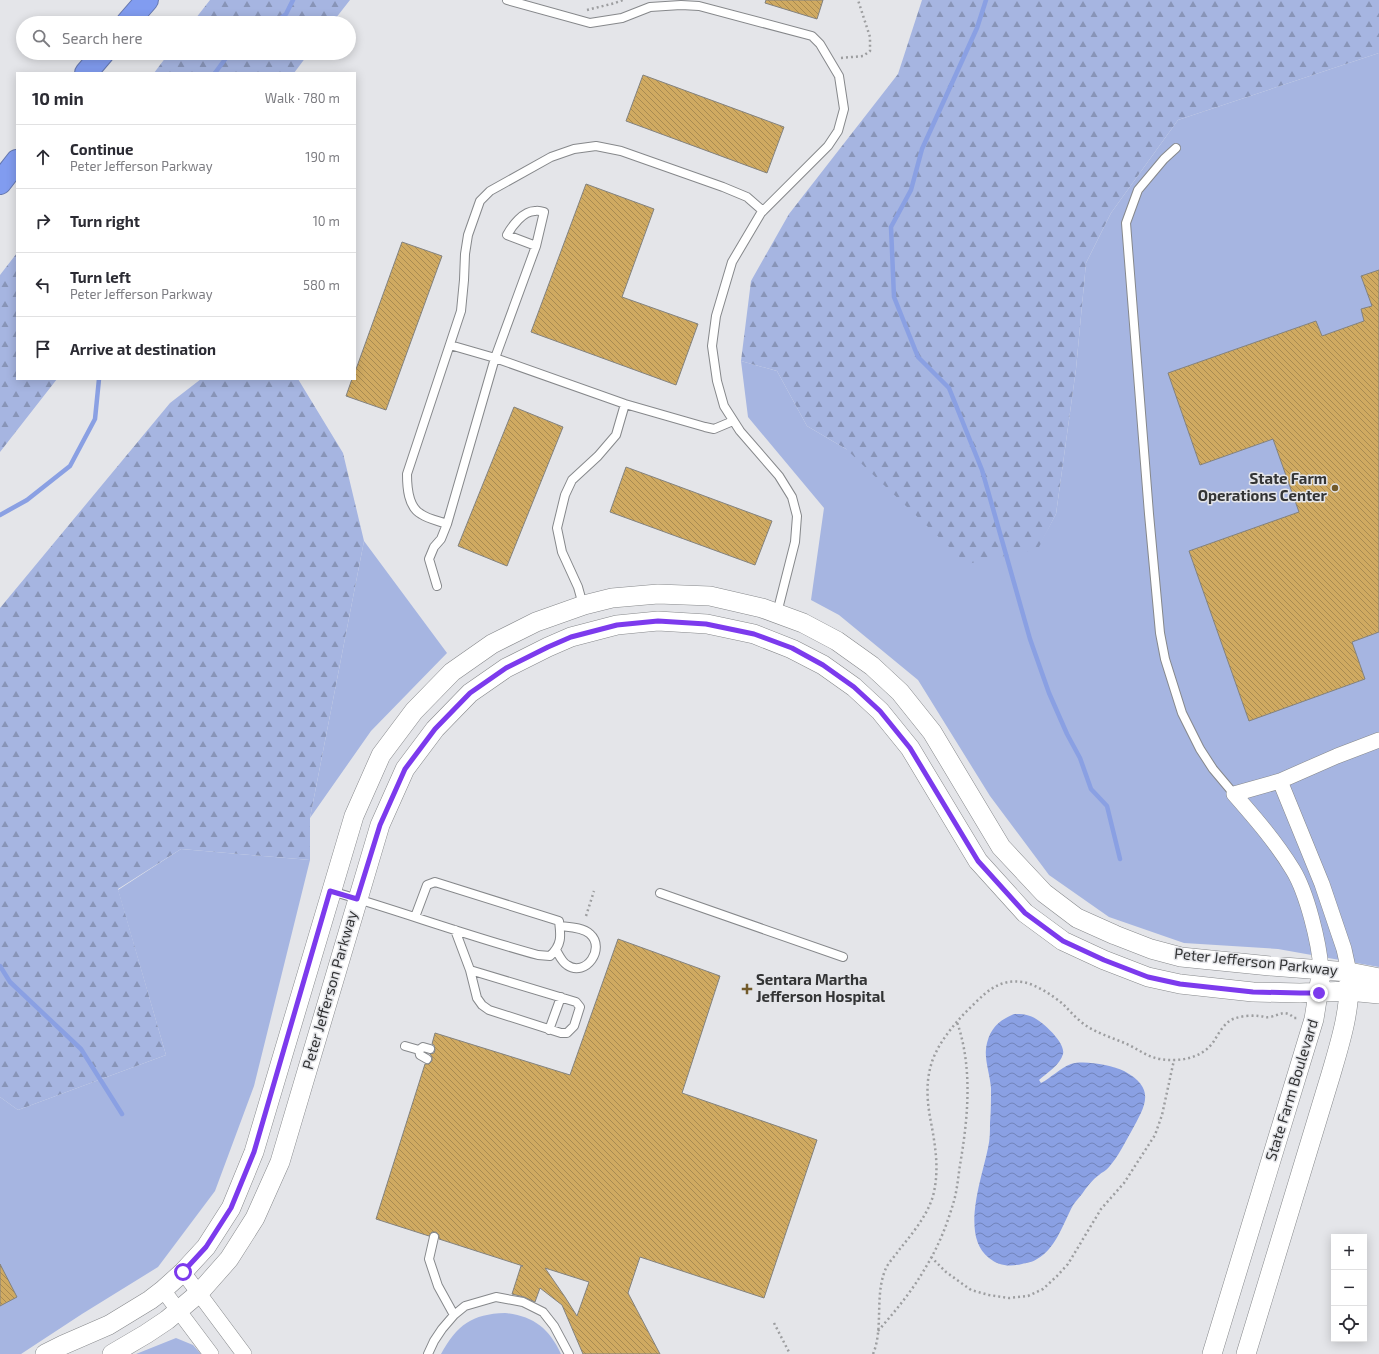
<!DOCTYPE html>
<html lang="en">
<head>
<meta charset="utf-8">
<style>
  body { margin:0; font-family:"Exo 2",sans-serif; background:#f2f2f3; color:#2b2b33 }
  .controls { position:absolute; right:12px; bottom:12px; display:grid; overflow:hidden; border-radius:0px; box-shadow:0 2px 10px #0003 }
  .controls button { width:36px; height:36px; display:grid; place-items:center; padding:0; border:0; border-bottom:1px solid #e1e1e2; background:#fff; color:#2b2b33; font:20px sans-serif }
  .stop { position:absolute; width:12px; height:12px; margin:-9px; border:3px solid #7c3aed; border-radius:50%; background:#fff }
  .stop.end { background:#7c3aed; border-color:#fff; box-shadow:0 1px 4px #0008 }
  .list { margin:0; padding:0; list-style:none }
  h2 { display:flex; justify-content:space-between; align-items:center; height:52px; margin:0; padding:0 16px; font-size:17px }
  h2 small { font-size:13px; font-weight:400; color:#7c7c81 }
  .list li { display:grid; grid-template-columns:26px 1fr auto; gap:12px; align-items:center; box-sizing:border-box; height:64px; padding:0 16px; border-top:1px solid #e1e1e2 }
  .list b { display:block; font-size:15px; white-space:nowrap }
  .list p { margin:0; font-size:13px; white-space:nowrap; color:#7c7c81 }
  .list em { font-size:13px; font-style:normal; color:#7c7c81 }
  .icon { flex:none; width:22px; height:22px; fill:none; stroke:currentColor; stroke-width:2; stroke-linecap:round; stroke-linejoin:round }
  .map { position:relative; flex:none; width:1379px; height:1354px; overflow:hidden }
  .search { position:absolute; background:#fff; box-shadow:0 2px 10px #0003; left:16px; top:16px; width:340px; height:44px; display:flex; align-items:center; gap:10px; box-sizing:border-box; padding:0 14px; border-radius:22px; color:#7c7c81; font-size:15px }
  .panel { position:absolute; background:#fff; box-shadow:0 2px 10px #0003; left:16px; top:72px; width:340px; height:308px; border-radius:0px }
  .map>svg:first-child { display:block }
  .grass { fill:#a6b5e1 }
  .forest { fill:url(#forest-firs) }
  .water { fill:url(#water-waves) }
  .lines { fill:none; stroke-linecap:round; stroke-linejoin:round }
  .stream { stroke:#8aa0e3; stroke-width:4.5 }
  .building { fill:url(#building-back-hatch); stroke:#83827e; fill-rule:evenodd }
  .service-casing { stroke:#86888b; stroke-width:10 }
  .minor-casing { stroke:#86888b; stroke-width:16 }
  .tertiary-casing { stroke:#86888b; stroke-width:20 }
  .motorway-casing { stroke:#6678af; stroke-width:24 }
  .path { stroke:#9d9ea0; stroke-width:2.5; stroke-dasharray:2 3; stroke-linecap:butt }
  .service { stroke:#fff; stroke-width:8 }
  .minor { stroke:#fff; stroke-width:15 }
  .tertiary { stroke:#fff; stroke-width:19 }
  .motorway { stroke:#819cf0; stroke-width:22 }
  .route { stroke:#7c3aed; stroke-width:5 }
  .poi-dot { fill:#725a2a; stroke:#e4e5e9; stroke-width:1.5 }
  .labels { text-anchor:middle; stroke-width:3; stroke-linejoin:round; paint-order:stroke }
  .poi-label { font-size:15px; font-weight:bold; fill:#333435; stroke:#e4e5e9; text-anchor:end }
  .street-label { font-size:15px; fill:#333435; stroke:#e4e5e9 }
</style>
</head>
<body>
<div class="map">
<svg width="1379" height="1354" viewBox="0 0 1379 1354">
  <defs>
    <pattern id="forest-firs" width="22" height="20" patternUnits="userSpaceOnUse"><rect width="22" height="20" fill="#a6b5e1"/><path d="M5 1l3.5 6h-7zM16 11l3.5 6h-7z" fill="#8894b7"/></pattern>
    <pattern id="water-waves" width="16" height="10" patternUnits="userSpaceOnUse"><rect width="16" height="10" fill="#8aa0e3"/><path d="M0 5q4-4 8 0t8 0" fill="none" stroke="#7183b9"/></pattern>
    <pattern id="building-back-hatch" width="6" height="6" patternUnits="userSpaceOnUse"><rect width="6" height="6" fill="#d0aa61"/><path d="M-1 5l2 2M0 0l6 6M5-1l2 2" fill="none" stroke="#a98b51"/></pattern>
  </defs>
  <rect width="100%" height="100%" fill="#e4e5e9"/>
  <path class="grass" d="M 1379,53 L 1379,967 L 1278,949 L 1184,943 L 1109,917 L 1049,875 L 990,796 L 918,680 L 839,615 L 811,600 L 824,508 L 748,417 L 741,361 L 777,371 L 807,426 L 846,449 L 1037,549 L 1056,514 L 1076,369 L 1086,263 L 1111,213 L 1178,120 Z
    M 364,541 L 447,653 L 371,731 L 310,818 Z
    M 181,849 L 310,860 L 254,1086 L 215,1191 L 158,1267 L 82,1314 L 21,1354 L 0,1354 L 0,1097 L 18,1110 L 166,1055 L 118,890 Z
    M 505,1313 C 533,1316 549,1328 561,1354 L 441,1354 C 457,1325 472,1314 505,1313 Z
    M 176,1338 L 193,1345 L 201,1354 L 136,1354 Z"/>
  <path class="forest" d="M 210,0 L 350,0 L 332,23 L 192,23 Z
    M 922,0 L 1379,0 L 1379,53 L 1178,120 L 1111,213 L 1086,263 L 1076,369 L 1056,514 L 1038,549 L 967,564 L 846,449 L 807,426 L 777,371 L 741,361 L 751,281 L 789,214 L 898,74 Z
    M 169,53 L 309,53 L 294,73 L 154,73 Z
    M 17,253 L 17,379 L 57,379 L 0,452 L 0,275 Z
    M 201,379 L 298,379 L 343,453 L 364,541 L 310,818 L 310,860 L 181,849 L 118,889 L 166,1055 L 18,1110 L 0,1097 L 0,608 L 170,403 Z"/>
  <path class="water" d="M 1014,1014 C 1019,1014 1025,1014 1030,1016 C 1040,1019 1066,1042 1063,1054 C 1060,1065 1047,1073 1039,1080 L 1041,1083 C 1051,1078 1060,1068 1071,1064 C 1084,1060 1111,1065 1124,1071 C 1157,1089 1145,1106 1131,1132 C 1124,1144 1118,1157 1109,1167 C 1106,1171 1102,1172 1099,1175 C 1093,1179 1086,1188 1082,1194 C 1078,1199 1073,1204 1071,1209 C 1062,1227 1055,1249 1037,1259 C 1033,1262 1026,1263 1022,1264 C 1009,1267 999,1266 989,1258 C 960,1236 982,1178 988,1148 C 990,1140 990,1131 990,1123 C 991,1111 991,1099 991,1088 C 990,1073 983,1057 987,1043 C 991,1027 1000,1020 1014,1014 Z"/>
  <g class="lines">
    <path class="stream" d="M 986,0 L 977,28 L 922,149 L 911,190 L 891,227 L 894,297 L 918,357 L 949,388 L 982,470 L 1030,639 L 1049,693 L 1067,734 L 1080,758 L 1091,789 L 1107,806 L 1120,859
      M 274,23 L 286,14 L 293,0
      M 215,73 L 226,58 L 233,53
      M 0,515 L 27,500 L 70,466 L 95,419 L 99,379
      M 0,966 L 10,982 L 81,1049 L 122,1114"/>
  </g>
  <path class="building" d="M 766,0 L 823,0 L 817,19 L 765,3 Z
    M 643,75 L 784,127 L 767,173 L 626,121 Z
    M 586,184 L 654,209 L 622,297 L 698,324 L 676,385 L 531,332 Z
    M 402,242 L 442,256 L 386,410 L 346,396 L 352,379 L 355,379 L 355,372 Z
    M 1379,270 L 1379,632 L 1352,642 L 1365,679 L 1249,721 L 1189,551 L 1299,512 L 1273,439 L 1200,465 L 1168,373 L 1316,321 L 1322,336 L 1364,321 L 1361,309 L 1372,306 L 1361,276 Z
    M 514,407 L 563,427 L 507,566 L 458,546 Z
    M 626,467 L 772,521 L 755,565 L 610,512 Z
    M 618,939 L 720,976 L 682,1093 L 817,1140 L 764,1298 L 640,1257 L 628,1293 L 660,1354 L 583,1354 L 562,1305 L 540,1288 L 535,1302 L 524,1297 L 512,1294 L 521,1266 L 523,1266 L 439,1239 L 439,1235 L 436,1232 L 432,1232 L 429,1236 L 376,1219 L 425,1064 L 429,1064 L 432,1061 L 432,1057 L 430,1054 L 434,1053 L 435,1050 L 434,1045 L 432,1044 L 435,1033 L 570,1075 ZM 545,1268 L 589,1282 L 577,1316 L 565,1297 Z
    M 0,1264 L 17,1297 L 0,1306 Z"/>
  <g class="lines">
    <defs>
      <path id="service" d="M 507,0 L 590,23 L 622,18 L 650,7 L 681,5 L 699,6 L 812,36 L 820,44 L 839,76 L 844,109 L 838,131 L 828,146 L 761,213 L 732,262 L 716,316 L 712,346 L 717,381 L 724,406 L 740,431 L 779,476 L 792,497 L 797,516 L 795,542 L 777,613
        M 1176,148 L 1164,159 L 1138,190 L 1126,223 L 1149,514 L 1160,633 L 1165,659 L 1182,713 L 1200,749 L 1213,769 L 1234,794
        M 450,345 L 495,358 L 536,246 L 544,212 C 541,211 538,210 535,211 C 523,211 512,226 507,235 L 536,246
        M 447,524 C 439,521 428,519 421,514 C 408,507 407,487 407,474 L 461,311 L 464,280 L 465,254 L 468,235 L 480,201 L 490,191 L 551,157 L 574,149 L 596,146 L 621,151 L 723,187 L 747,197 L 763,211
        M 437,586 L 429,559 L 434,547 L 441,539 L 447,524 L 495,358 L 625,404 L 705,427 L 714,429 L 733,421
        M 583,605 L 578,587 L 562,552 L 557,528 L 565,495 L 572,480 L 598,456 L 616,435 L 625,404
        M 331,891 C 400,911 468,936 538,955 L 550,956 C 562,945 561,936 559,921 L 435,882 L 427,885 L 415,917
        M 660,893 L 843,957
        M 455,930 L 470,970 L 477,998 L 482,1005 L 489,1010 L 561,1033 L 567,1033 L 574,1026 L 580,1007 L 576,1002 L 470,970
        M 556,950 C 559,955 562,962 567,965 C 586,978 606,948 590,934 C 583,927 569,927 560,926
        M 549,1030 L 561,997
        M 405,1046 L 419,1050 L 423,1047 L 430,1049
        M 419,1050 L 420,1055 L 427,1059
        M 434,1237 L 429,1259 L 438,1286 L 454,1315
        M 428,1354 L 434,1341 L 442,1329 L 454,1315 L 465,1306 L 496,1297 L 523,1302 L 543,1312 L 554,1326 L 569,1354"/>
      <path id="minor" d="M 1280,781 L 1322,884 L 1344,949 L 1349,972
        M 1321,969 C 1319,942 1307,893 1293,870 C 1276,842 1255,818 1234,794 L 1280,781 L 1337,756 L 1379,740
        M 183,1272 L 244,1354
        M 163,1290 L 211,1354"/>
      <path id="tertiary" d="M 45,1354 L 63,1345 L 109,1325 L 150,1300 L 163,1290 L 183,1272 L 206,1247 L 231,1208 L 254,1152 L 354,816 L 381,755 L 414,711 L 452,672 L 492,644 L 536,622 L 584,605 L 612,598 L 658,594 L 710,596 L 762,608 L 803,623 L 837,641 L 872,666 L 900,692 L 932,732 L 1001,847 L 1044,893 L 1077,918 L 1115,935 L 1151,949 L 1181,957 L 1270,966 L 1349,972 L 1379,978
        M 112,1354 L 146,1334 L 167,1320 L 199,1293 L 229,1259 L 255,1218 L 280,1162 L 380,825 L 405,769 L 435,729 L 470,693 L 506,668 L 548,647 L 571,637 L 617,625 L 658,621 L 707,624 L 754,634 L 792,649 L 823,665 L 854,687 L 880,711 L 910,748 L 978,861 L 1025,913 L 1063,941 L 1104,960 L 1148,977 L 1180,984 L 1253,992 L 1300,993 L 1349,991 L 1379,994
        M 1212,1354 L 1314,1019 L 1320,981
        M 1246,1354 L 1331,1074 C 1340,1043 1350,1012 1349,979"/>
      <path id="motorway" d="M 127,23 L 147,0
        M 86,73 L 103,53
        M 0,183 L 17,161"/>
    </defs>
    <use href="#service" class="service-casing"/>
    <use href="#minor" class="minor-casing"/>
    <use href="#tertiary" class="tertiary-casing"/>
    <use href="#motorway" class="motorway-casing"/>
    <path class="path" d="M 587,10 L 615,3 L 623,0
      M 841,58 L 863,56 L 870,51 L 870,37 L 858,0
      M 586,916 L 594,891
      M 931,1257 L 946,1272 L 971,1290 L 989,1295 L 1009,1298 L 1028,1296 L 1043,1289 L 1057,1276 L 1068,1264 L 1101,1209 L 1124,1183 L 1155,1135 L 1162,1115 L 1174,1060
      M 774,1323 L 790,1354
      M 878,1331 C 897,1309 913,1290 927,1265 C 938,1247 947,1225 953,1204 C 957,1192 958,1178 960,1165 C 968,1118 973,1068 957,1022
      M 873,1354 C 884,1328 874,1295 886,1268 C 889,1262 895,1256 899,1250 C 912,1234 927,1216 933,1196 C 940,1169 935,1144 930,1117 C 927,1100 926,1082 931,1065 C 937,1043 958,1019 974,1004 C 989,989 1001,979 1023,982 C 1037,985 1052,995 1063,1004 C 1068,1009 1073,1015 1079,1020 C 1093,1033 1112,1037 1129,1045 C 1139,1050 1148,1057 1160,1059 C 1179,1062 1202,1059 1214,1041 C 1219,1033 1224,1023 1233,1019 C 1241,1016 1251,1015 1259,1016 C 1263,1016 1266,1018 1270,1017 C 1280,1015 1285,1009 1294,1018 L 1298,1018"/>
    <use href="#service" class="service"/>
    <use href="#minor" class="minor"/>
    <use href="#tertiary" class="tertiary"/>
    <use href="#motorway" class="motorway"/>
  </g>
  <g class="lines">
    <path class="route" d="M 183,1272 L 206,1247 L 231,1208 L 254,1152 L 330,891 L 357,899 L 380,825 L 405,769 L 435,729 L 470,693 L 506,668 L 548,647 L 571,637 L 617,625 L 658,621 L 706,624 L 754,634 L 792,648 L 823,665 L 854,687 L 880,711 L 910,748 L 978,861 L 1025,913 L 1063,941 L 1104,960 L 1148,977 L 1180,984 L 1253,992 L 1300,993 L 1319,993"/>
  </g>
  <g class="poi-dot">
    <circle cx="1335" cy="488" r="4"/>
    <path d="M745 983h4v4h4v4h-4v4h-4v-4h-4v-4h4z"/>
  </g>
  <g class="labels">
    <g class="poi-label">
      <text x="1327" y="484">State Farm<tspan x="1327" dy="17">Operations Center</tspan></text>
      <text x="756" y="985" text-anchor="start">Sentara Martha<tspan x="756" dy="17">Jefferson Hospital</tspan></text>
    </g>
    <g class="street-label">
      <text transform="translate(1256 962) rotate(6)" y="5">Peter Jefferson Parkway</text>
      <text transform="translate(330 990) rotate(-74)" y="5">Peter Jefferson Parkway</text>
      <text transform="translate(1292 1090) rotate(-73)" y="5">State Farm Boulevard</text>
    </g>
  </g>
</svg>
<div class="controls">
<button>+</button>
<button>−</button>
<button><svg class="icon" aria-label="locate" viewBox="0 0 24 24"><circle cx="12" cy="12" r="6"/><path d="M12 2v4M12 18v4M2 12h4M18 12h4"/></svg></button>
</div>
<div class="stop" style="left:183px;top:1272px"></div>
<div class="stop end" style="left:1319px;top:993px"></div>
<div class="search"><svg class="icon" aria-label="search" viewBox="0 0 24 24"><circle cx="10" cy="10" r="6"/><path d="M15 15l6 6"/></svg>Search here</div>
<section class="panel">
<h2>10 min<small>Walk · 780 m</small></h2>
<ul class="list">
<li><svg class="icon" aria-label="ahead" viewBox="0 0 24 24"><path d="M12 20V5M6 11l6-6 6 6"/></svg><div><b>Continue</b><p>Peter Jefferson Parkway</p></div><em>190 m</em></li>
<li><svg class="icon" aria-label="right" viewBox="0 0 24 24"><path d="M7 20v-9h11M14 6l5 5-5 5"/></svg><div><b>Turn right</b></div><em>10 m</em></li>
<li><svg class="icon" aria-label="left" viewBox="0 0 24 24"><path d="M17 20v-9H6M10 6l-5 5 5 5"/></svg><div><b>Turn left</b><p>Peter Jefferson Parkway</p></div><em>580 m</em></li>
<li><svg class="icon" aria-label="arrive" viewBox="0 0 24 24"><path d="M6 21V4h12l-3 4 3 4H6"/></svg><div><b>Arrive at destination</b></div></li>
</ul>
</section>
</div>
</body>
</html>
